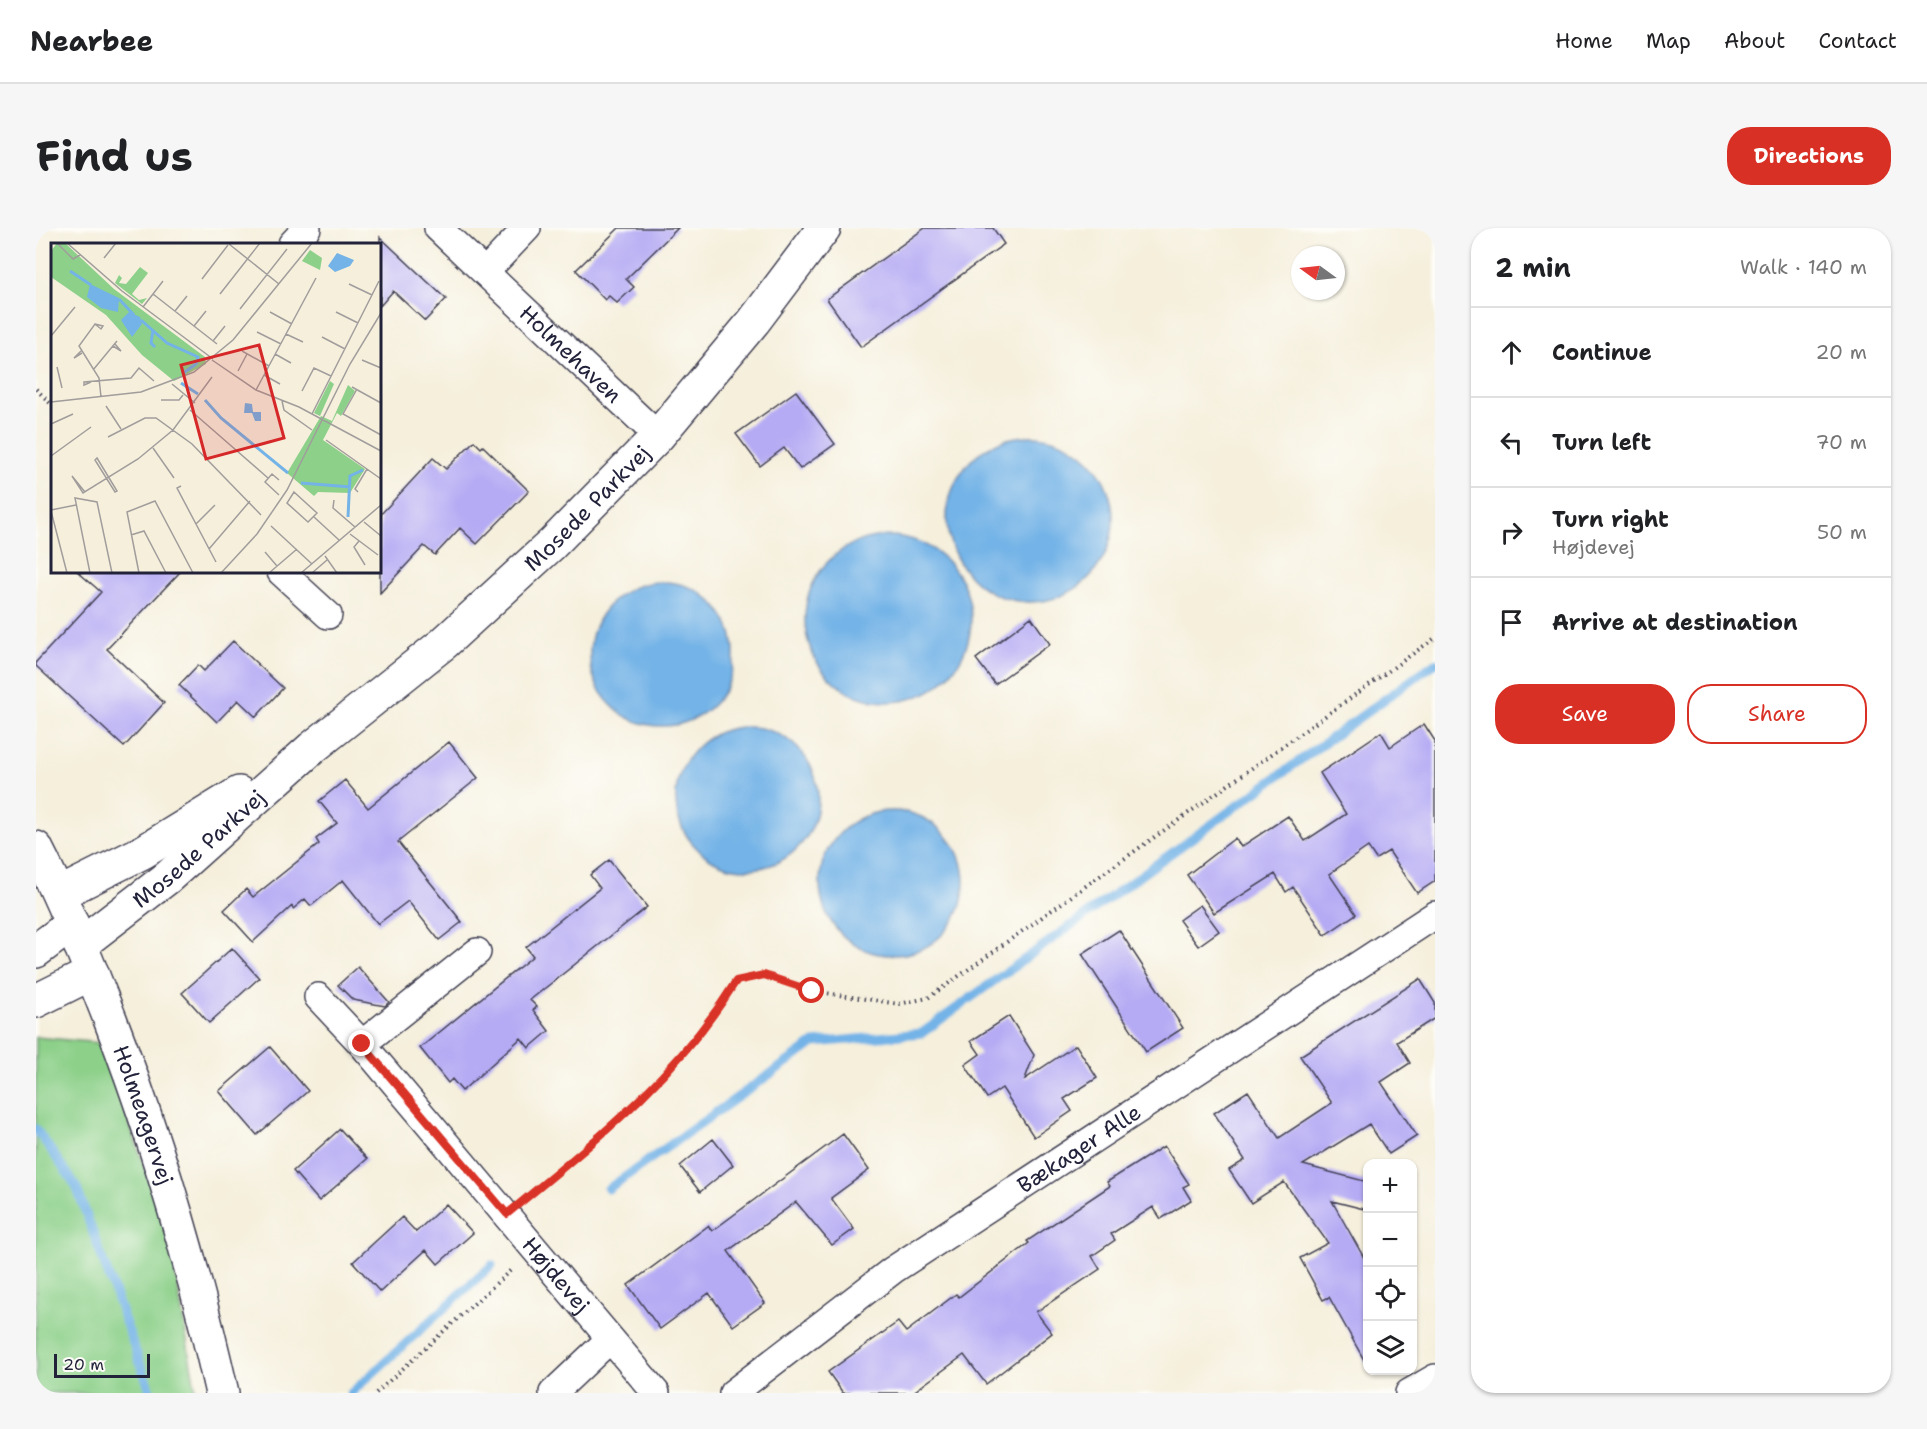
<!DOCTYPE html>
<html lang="en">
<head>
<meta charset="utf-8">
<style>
  body { margin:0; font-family:"Shantell Sans",sans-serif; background:#f6f6f6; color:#202124 }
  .controls { position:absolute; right:18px; bottom:18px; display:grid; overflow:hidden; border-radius:12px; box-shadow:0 2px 4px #0004 }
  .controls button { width:54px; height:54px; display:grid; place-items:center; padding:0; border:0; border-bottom:2px solid #e0e0e0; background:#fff; color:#202124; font:30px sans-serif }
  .compass { position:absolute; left:1255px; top:18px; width:54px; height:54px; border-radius:50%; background:#fff; box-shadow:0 2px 4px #0004; rotate:285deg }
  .scale { position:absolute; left:18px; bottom:15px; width:96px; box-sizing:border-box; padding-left:6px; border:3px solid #22223b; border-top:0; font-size:16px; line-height:21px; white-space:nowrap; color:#22223b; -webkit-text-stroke:4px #fdfcf7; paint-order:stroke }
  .stop { position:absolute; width:18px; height:18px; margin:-14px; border:4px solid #d93025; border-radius:50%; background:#fff }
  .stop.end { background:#d93025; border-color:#fff; box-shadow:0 2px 6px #0008 }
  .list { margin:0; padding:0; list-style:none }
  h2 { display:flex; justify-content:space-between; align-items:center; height:78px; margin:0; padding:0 24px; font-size:26px }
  h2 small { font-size:20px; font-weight:400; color:#757577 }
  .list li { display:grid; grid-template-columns:39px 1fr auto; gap:18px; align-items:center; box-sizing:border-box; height:90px; padding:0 24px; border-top:2px solid #e0e0e0 }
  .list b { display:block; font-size:22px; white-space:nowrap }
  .list p { margin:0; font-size:20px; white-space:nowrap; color:#757577 }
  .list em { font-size:20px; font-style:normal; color:#757577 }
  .actions { display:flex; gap:12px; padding:18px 24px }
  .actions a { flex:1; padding:14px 0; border:2px solid #d93025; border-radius:24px; text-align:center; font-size:21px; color:#d93025 }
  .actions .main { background:#d93025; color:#fff }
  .icon { flex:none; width:33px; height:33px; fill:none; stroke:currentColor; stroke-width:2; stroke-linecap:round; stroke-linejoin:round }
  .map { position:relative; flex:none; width:1399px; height:1165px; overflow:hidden; border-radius:24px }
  header { display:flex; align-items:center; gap:36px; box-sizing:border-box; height:84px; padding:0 30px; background:#fff; border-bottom:2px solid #e0e0e0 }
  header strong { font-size:28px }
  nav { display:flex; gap:33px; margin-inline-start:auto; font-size:21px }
  .intro { display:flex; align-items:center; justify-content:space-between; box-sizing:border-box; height:144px; padding:0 36px }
  h1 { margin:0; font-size:42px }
  .button { padding:15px 27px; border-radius:24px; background:#d93025; color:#fff; font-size:21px; font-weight:700 }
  main { display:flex; gap:36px; padding:0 36px }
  aside { flex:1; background:#fff; border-radius:24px; box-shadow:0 2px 4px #0004 }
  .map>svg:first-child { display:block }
  .green { fill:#8cd089; stroke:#577962; stroke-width:1.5 }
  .water { fill:#73b3e7; stroke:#4a6a91; stroke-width:1.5 }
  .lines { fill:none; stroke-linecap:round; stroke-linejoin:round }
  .stream { stroke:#73b3e7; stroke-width:9 }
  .building { fill:#b5abf4 }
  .minor-casing { stroke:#424153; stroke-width:30 }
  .tertiary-casing { stroke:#424153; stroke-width:36 }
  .path { stroke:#424153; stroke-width:4; stroke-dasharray:1.5 4.5; stroke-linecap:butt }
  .minor { stroke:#fff; stroke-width:27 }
  .tertiary { stroke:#fff; stroke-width:33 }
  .route { stroke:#d93025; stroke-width:8 }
  .labels { text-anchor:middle; stroke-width:5; stroke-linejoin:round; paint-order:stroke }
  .street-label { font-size:22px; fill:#22223b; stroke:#fdfcf7 }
  .inset-river { fill:none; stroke:#73b3e7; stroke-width:3 }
  .inset-road { fill:none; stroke:#a19d9c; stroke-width:1.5 }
  .view { fill:#d62828; fill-opacity:0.15; stroke:#d62828; stroke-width:3 }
  .inset-edge { fill:none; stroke:#22223b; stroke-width:3 }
</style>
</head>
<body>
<header>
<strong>Nearbee</strong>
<nav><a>Home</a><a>Map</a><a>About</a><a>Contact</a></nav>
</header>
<div class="intro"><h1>Find us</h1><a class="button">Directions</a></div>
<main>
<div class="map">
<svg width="1399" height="1165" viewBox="0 0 1399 1165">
  <rect width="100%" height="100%" fill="#fdfcf7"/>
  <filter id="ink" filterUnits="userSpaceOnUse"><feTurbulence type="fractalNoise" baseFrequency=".0167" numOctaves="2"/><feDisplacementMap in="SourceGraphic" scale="12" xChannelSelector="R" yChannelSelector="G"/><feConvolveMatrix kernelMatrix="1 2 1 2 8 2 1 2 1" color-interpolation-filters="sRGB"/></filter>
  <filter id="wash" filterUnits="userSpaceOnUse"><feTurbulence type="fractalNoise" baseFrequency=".008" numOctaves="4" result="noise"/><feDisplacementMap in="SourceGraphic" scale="24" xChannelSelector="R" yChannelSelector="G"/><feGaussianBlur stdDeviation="1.35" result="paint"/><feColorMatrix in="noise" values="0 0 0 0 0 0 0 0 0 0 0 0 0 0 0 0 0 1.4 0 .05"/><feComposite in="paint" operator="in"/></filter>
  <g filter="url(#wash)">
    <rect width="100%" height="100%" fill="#f5efdc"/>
    <path class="green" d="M 0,809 L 65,815 L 133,1009 L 160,1165 L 0,1165 Z"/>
    <path class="water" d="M911 291a83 83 0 1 1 166 0a83 83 0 1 1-166 0Z
      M769 391a83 83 0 1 1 166 0a83 83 0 1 1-166 0Z
      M554 426a72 72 0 1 1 144 0a72 72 0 1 1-144 0Z
      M640 570a71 71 0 1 1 142 0a71 71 0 1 1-142 0Z
      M784 655a72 72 0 1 1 144 0a72 72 0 1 1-144 0Z"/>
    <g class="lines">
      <path class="stream" d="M 0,901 L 40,958 L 115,1165
        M 572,961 L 778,815 L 886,805 L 1399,435
        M 315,1165 L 456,1037"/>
    </g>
    <g id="blocks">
      <path class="building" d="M 583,0 L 642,0 L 590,51 L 598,59 L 581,75 L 573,68 L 569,72 L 540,42 Z
        M 889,0 L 957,0 L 968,16 L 825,119 L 791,71 Z
        M 344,9 L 410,71 L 389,93 L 357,63 L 344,78 Z
        M 760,163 L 799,216 L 764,241 L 748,220 L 724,238 L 700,206 Z
        M 438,213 L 445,220 L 447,218 L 493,263 L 441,316 L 424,300 L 399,327 L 388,318 L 344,365 L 344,287 L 397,230 L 410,241 Z
        M 42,344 L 144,344 L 71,421 L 128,475 L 88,519 L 0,438 L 0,434 L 65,364 Z
        M 995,389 L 1014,416 L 959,456 L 940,431 Z
        M 197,413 L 247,460 L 220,489 L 202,472 L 181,494 L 143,457 L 162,437 L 168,443 Z
        M 1388,496 L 1399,513 L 1399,653 L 1381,665 L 1353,623 L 1340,631 L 1332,619 L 1293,646 L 1320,686 L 1289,707 L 1257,659 L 1250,664 L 1239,646 L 1178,685 L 1151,647 L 1199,610 L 1205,619 L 1252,588 L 1269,613 L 1310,586 L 1284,545 L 1345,504 L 1354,519 Z
        M 413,514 L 442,550 L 362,614 L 426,694 L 403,712 L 372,673 L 342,696 L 307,652 L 275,678 L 269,671 L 257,681 L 256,678 L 217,714 L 188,682 L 210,661 L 217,669 L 283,616 L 280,611 L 301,595 L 283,573 L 309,552 L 332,580 Z
        M 573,632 L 611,679 L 494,772 L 501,779 L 497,782 L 513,803 L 493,820 L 485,810 L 426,863 L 416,851 L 412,855 L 384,820 L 497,728 L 490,719 L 564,660 L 554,647 Z
        M 1164,677 L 1183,703 L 1162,718 L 1143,692 Z
        M 1083,702 L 1147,800 L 1110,824 L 1046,726 Z
        M 196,720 L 223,750 L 173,795 L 146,765 Z
        M 322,739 L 353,774 L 349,778 L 317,772 L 302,757 Z
        M 1384,751 L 1399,775 L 1399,790 L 1361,814 L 1374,835 L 1345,854 L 1381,908 L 1353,926 L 1333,896 L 1267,937 L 1332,954 L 1332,982 L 1296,973 L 1332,1037 L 1332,1139 L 1293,1069 L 1287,1072 L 1264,1030 L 1292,1015 L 1248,954 L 1215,975 L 1193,942 L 1209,932 L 1178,885 L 1212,863 L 1243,910 L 1296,875 L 1264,828 Z
        M 973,788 L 998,827 L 989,851 L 1040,817 L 1061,850 L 1028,871 L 1036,883 L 998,909 L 966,860 L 951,870 L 929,837 L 944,826 L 935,813 Z
        M 234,819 L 272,863 L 221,907 L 183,863 Z
        M 304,901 L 331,931 L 283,973 L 257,943 Z
        M 807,906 L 833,942 L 795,970 L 818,1001 L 796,1017 L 760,974 L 692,1023 L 729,1075 L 697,1098 L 673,1065 L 624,1101 L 592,1057 L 672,998 L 676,1003 Z
        M 677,911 L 697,937 L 664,964 L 644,938 Z
        M 1128,918 L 1153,956 L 1147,959 L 1155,972 L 1125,991 L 1117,979 L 1075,1006 L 1079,1012 L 1056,1028 L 1064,1041 L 1000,1084 L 1016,1105 L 950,1156 L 928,1127 L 876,1165 L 807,1165 L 792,1144 L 862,1094 L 870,1104 L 920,1066 L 923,1069 L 993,1015 L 991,1013 L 1074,958 L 1071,954 Z
        M 410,976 L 437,1005 L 402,1036 L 390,1022 L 344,1064 L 317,1034 L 366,989 L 380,1004 Z"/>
    </g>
  </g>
  <g filter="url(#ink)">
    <use href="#blocks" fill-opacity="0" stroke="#424153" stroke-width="1.5"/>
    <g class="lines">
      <defs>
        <g id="minor">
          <path id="s1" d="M 402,0 L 622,208"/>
          <path d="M 256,16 L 271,0"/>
          <path d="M 449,44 L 491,0"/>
          <path d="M 245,344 L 292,387"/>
          <path id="s2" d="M 282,769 L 326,816 L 620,1165"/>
          <path d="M 326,816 L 441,724"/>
          <path d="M 517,1165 L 574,1111"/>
          <path id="s3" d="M 697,1165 L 857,1042 L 1399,687"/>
          <path d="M 1373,1165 L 1399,1150"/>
        </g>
        <g id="tertiary">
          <path id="s4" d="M 0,620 C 29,676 51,733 74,791 C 121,913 157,1037 186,1165"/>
          <path d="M 23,666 L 107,624 L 203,565"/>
          <path id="s5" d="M 44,717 L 131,650 L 276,520 L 408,415 L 516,316 L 622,208 L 718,93 L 788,0"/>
          <path d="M 0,723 L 36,696"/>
          <path d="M 0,773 L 56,745"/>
        </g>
      </defs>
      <use href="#minor" class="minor-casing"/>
      <use href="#tertiary" class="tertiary-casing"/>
      <path class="path" d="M 0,161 L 16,177
        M 492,968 C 573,902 644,843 700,753 L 728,747 L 776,763 L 863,776 L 892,770 L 1399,410
        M 340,1165 L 476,1041"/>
      <use href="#minor" class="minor"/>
      <use href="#tertiary" class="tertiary"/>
    </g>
  </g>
  <g class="lines" filter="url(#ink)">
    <path class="route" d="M 326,816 L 471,986 C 559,913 639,851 700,753 L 728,747 L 776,763"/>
  </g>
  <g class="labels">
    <g class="street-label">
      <text dy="8" stroke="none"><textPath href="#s1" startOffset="183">Holmehaven</textPath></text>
      <text dy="8" stroke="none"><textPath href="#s5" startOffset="670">Mosede Parkvej</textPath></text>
      <text dy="8" stroke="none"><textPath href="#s5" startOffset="153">Mosede Parkvej</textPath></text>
      <text dy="8" stroke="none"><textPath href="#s4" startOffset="288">Holmeagervej</textPath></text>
      <text dy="8" stroke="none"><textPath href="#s3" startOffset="424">Bækager Alle</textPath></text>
      <text dy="8" stroke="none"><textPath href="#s2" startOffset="366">Højdevej</textPath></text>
    </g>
  </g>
  <g transform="translate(15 15)">
    <rect width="330" height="330" fill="#f5efdc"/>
    <path d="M 6,0 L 14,0 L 63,46 L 154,114 L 155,121 L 123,138 L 91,112 L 55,72 L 0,34 L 0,8 ZM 259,7 L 271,15 L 269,27 L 251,18 ZM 89,24 L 97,30 L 81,51 L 88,57 L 96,55 L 91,61 L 64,40 L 68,32 L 71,35 L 68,40 L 75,41 ZM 279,138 L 283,141 L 269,173 L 263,170 ZM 297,142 L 304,148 L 290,173 L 286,170 L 272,197 L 314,226 L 299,250 L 267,249 L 263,253 L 236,230 L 270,173 L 281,178 Z" fill="#8cd089"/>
    <path d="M 286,10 L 303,17 L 299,23 L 284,29 L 277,23 ZM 39,41 L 68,55 L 67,69 L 50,65 L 36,54 ZM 78,69 L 89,74 L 91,81 L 81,94 L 70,77 ZM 194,160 L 201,161 L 202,169 L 210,169 L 210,178 L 204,178 L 201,170 L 193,170 Z" fill="#73b3e7"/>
    <path class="inset-river" d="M 19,28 L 40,42M 68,56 L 83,72M 90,77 L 116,100 L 147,114 L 145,121 L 131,131M 102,87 L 100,100 L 104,104M 130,140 L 147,151M 154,157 L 170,175 L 237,230M 250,240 L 300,244M 297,274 L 299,233 L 312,227"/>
    <path class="inset-road" d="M 6,0 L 22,16 L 29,12M 16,0 L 71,48 L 162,116M 178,1 L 228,41M 53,15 L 65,0M 151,36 L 177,2M 298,41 L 321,52M 102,51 L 166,101M 169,51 L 209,0M 92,64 L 112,38M 189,66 L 236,6M 124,68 L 136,53M 219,69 L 241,81M 285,69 L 307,80M 44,81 L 52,83 L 50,86 L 44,81 L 28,103 L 48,135 L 50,154M 143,83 L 155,68M 206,89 L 230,101M 235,91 L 252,99M 0,93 L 24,64M 271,94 L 294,106M 162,98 L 174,83M 62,103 L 70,108 L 64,101M 30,108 L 23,115 L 31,110M 191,108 L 218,123M 224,111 L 240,120M 161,117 L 205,147 L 248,164 L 330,208M 311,117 L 330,125M 6,124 L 11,145M 42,127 L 66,98M 187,128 L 196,111M 213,132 L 229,141M 40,139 L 33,142 L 33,139 L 80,135 L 88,125 L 103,138M 121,141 L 144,160M 301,144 L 330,160M 306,146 L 292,171 L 330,192M 205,147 L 265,35M 251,148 L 263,125 L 280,133M 110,157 L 128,157 L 132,152M 231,158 L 233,167 L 261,187M 0,159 L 90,149 L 143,129 L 182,97 L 261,0M 55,163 L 70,186M 139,167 L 217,235M 261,171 L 328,38M 0,181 L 22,171M 57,194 L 94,175 L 105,175 L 141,201 L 210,272M 275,197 L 330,236M 102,205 L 123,235M 0,213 L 40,184M 46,215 L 66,248 L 64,249 L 44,217 ZM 130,243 L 126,245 L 165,319M 34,249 L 21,233 L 32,250 L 87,216 L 122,187 L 161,134M 243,249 L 266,270 L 257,279 L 236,260 ZM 307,249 L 304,246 L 316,226M 228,252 L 214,239 L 221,231 L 228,237M 283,257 L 282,265 L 304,284M 0,267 L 25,262M 0,268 L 16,330M 263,274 L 288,297M 313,279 L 330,293M 145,281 L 164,262M 220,283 L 261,321M 299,291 L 327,312M 80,292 L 93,288 L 115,330M 308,298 L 303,304 L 314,322M 158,306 L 199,258M 214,309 L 226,323M 274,313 L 286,330M 39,330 L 24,255 L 46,259 L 61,330M 88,330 L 76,269 L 104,258 L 142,330M 170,330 L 206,291 L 236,247 L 299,121 L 330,70M 218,330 L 246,306M 250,330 L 330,262M 261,330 L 276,317"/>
    <path class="view" d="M 208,102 L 233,195 L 155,216 L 130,122 Z"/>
    <rect width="330" height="330" class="inset-edge"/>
  </g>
</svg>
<div class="controls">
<button>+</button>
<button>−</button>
<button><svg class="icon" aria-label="locate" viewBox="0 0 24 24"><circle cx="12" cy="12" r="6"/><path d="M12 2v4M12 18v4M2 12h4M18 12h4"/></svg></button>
<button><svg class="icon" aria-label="layers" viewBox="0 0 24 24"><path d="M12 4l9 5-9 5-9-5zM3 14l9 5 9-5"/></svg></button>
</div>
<svg class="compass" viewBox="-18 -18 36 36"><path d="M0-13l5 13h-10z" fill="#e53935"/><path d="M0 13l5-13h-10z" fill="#757577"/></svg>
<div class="scale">20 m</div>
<div class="stop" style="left:776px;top:763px"></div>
<div class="stop end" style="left:326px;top:816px"></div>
</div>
<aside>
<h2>2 min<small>Walk · 140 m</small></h2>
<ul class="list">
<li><svg class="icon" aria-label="ahead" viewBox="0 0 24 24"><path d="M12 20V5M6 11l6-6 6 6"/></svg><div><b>Continue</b></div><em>20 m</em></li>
<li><svg class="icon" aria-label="left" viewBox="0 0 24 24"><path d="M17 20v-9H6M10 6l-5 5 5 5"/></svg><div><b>Turn left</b></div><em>70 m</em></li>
<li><svg class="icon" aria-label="right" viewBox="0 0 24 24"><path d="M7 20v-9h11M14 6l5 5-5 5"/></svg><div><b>Turn right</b><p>Højdevej</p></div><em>50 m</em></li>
<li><svg class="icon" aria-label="arrive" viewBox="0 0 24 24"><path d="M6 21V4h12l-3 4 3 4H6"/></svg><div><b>Arrive at destination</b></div></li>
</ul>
<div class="actions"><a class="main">Save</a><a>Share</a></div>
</aside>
</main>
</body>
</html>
